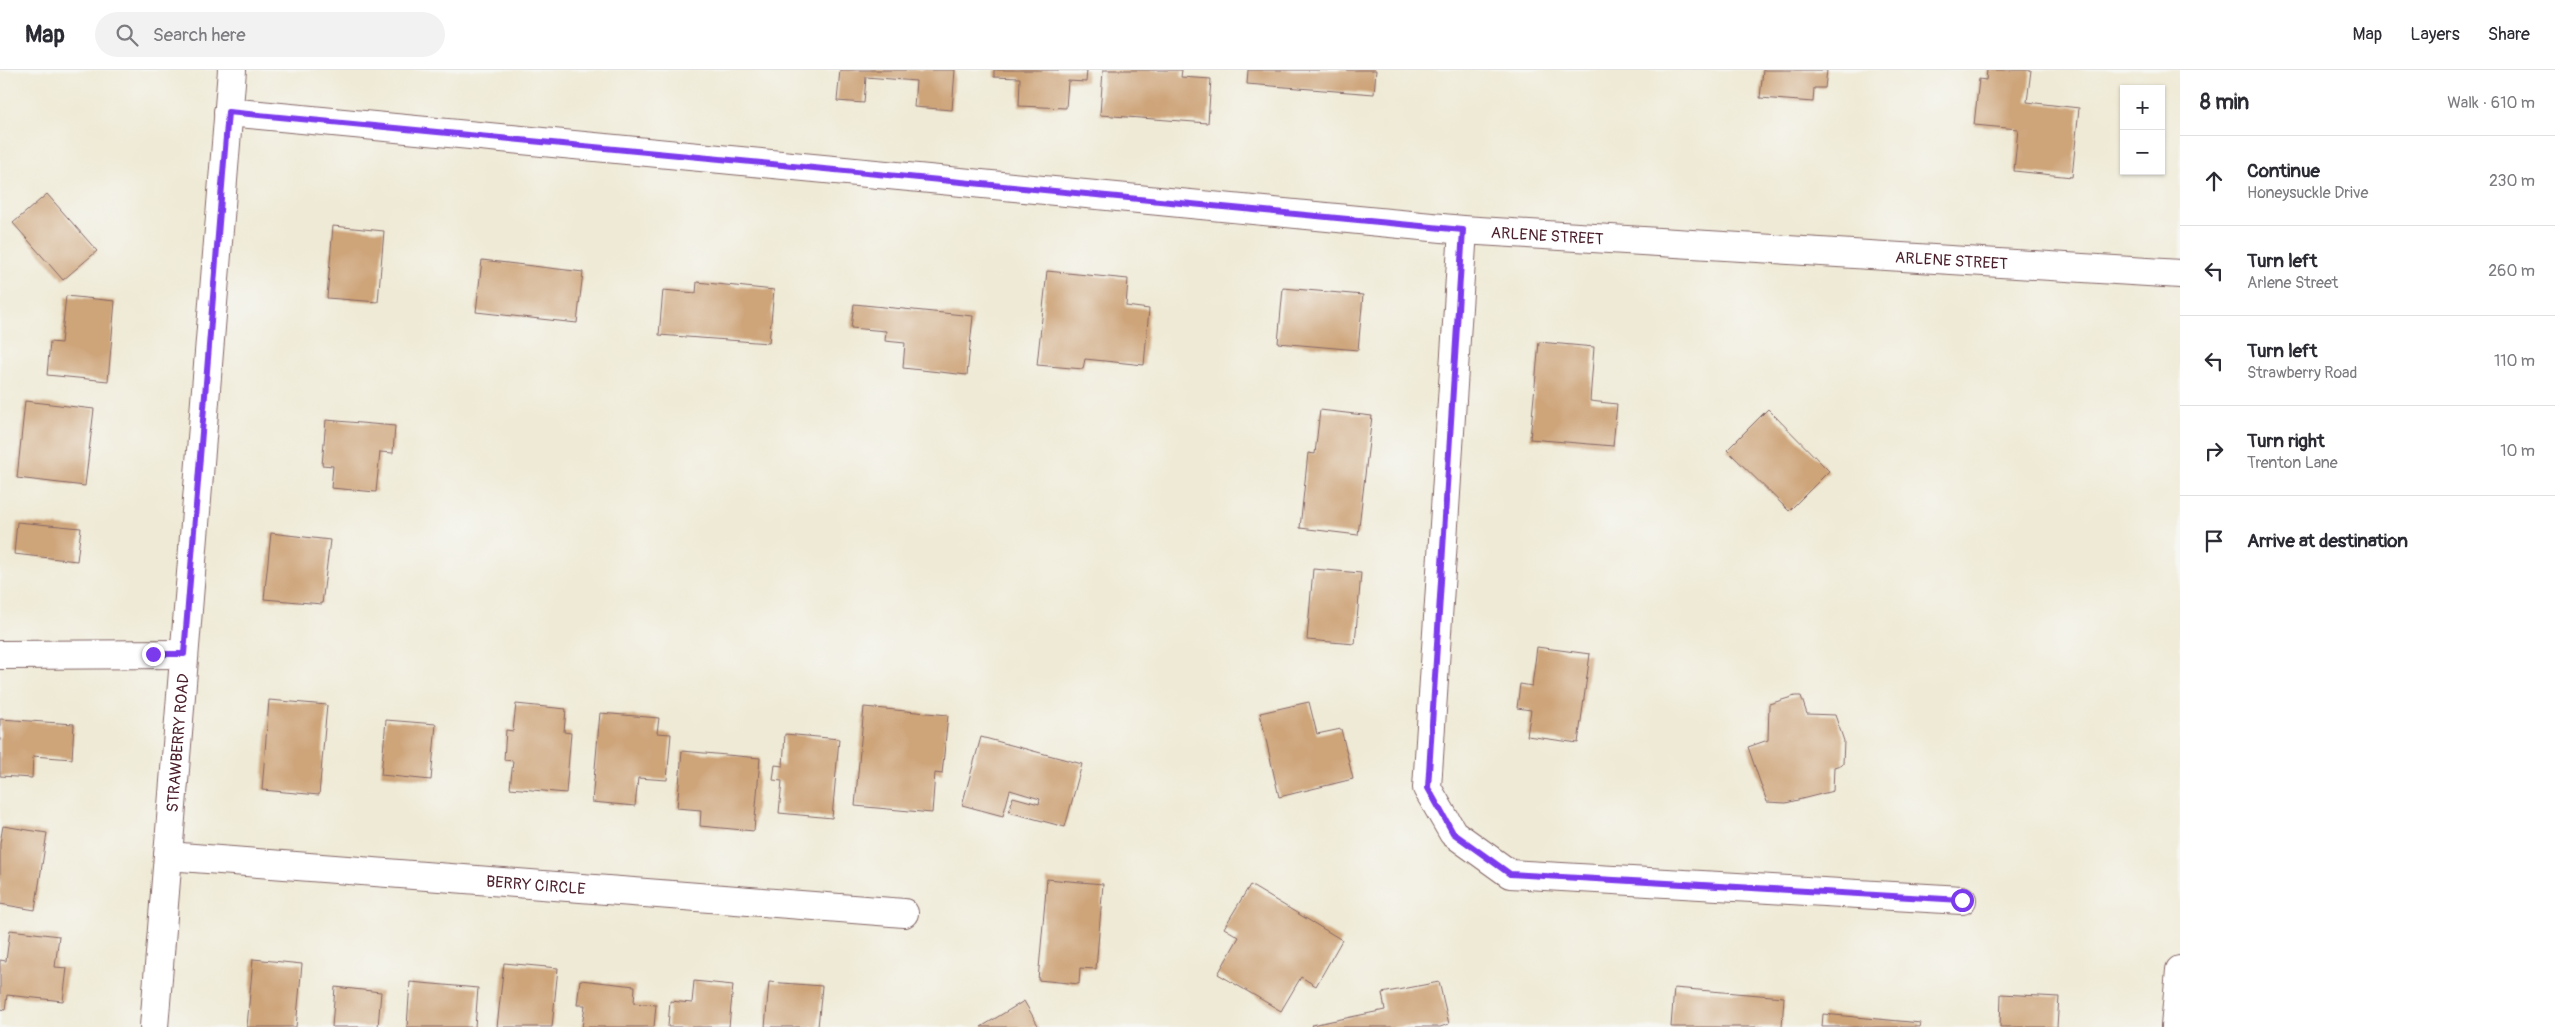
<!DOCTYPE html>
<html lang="en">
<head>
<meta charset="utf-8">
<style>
  body { margin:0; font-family:Pangolin,sans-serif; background:#f2f2f3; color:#2b2b33 }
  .controls { position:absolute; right:15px; top:15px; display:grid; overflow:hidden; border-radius:0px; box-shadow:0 1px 4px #0004 }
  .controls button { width:45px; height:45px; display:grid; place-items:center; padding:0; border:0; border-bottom:1px solid #e1e1e2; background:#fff; color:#2b2b33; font:25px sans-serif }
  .stop { position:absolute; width:15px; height:15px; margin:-11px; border:4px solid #7c3aed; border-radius:50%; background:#fff }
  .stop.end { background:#7c3aed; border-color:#fff; box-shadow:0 1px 5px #0008 }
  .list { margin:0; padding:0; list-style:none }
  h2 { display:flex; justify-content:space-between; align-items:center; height:65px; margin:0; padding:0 20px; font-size:21px }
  h2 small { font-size:16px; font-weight:400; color:#7c7c81 }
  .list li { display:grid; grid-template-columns:32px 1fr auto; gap:15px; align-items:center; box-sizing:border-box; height:90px; padding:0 20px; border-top:1px solid #e1e1e2 }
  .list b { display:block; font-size:19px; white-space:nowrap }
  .list p { margin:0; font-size:16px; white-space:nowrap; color:#7c7c81 }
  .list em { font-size:16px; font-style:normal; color:#7c7c81 }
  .icon { flex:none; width:28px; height:28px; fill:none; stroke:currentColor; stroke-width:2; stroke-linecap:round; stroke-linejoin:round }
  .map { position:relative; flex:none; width:2180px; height:957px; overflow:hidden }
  header { display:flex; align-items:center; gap:30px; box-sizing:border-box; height:70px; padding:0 25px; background:#fff; border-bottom:1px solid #e1e1e2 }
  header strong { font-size:24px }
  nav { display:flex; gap:28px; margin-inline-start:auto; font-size:18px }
  .search { width:350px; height:45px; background:#f2f2f3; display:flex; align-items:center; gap:12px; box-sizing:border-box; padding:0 18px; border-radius:28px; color:#7c7c81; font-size:19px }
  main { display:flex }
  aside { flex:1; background:#fff }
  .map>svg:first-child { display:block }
  .building { fill:#cea479 }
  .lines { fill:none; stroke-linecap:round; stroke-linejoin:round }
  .minor-casing { stroke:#846666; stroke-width:30 }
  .tertiary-casing { stroke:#846666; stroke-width:30 }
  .minor { stroke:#fff; stroke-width:28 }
  .tertiary { stroke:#fff; stroke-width:28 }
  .route { stroke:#7c3aed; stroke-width:6 }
  .labels { text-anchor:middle; stroke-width:4; stroke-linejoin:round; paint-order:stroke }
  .street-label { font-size:16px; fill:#4a1f2b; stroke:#f6f6f2 }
</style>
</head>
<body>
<header>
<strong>Map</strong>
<div class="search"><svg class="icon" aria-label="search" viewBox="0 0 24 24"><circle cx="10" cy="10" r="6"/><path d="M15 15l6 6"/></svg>Search here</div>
<nav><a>Map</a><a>Layers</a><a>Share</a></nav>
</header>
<main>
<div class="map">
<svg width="2180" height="957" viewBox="0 0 2180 957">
  <rect width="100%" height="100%" fill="#f6f6f2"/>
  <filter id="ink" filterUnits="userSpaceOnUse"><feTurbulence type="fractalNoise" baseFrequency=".02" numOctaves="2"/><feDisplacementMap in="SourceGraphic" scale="10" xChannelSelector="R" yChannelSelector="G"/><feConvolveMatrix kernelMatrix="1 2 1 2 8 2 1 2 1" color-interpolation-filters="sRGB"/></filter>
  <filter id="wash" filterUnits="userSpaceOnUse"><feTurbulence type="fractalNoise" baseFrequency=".0096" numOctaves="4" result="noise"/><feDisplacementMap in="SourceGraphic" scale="20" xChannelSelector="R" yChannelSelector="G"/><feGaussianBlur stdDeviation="1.12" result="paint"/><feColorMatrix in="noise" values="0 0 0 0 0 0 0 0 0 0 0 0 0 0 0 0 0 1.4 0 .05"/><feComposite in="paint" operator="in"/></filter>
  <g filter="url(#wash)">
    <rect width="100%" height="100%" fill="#efead5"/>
    <g id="blocks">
      <path class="building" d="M 840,0 L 955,0 L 952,40 L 914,37 L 916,11 L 866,7 L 864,33 L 837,31 Z
        M 994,0 L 1087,0 L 1086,12 L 1068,11 L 1066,38 L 1019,36 L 1020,8 L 994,7 Z
        M 1103,0 L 1182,0 L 1181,7 L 1211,9 L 1208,53 L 1100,45 Z
        M 1248,0 L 1376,0 L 1374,24 L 1247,14 Z
        M 1763,0 L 1827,0 L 1825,18 L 1814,18 L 1813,32 L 1760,28 Z
        M 1987,0 L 2031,0 L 2027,32 L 2079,38 L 2072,107 L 2014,101 L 2018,59 L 1974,55 L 1979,9 L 1986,10 Z
        M 47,124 L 97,181 L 63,210 L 13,153 Z
        M 333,156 L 384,161 L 378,232 L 327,228 Z
        M 482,190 L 583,202 L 577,253 L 476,242 Z
        M 1047,201 L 1128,209 L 1126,236 L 1149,239 L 1144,295 L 1085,289 L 1083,299 L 1037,295 Z
        M 697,212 L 774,220 L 769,273 L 659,265 L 663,220 L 696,223 Z
        M 1283,218 L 1363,225 L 1358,280 L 1278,273 Z
        M 66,226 L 115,231 L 108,311 L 47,305 L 50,272 L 61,273 Z
        M 854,234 L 973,246 L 967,305 L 903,298 L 905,273 L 885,271 L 886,261 L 851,258 Z
        M 1539,272 L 1594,277 L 1590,331 L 1617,334 L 1613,376 L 1530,369 Z
        M 25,331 L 94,339 L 85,416 L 17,408 Z
        M 1768,339 L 1829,401 L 1789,441 L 1727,380 Z
        M 1320,340 L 1372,346 L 1358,465 L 1300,458 L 1308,383 L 1315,384 Z
        M 326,350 L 395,356 L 393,383 L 380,382 L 376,422 L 331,418 L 333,396 L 322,395 Z
        M 17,452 L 81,458 L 77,491 L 14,484 Z
        M 271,463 L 330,470 L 322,534 L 264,529 Z
        M 1313,499 L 1361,503 L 1355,574 L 1307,570 Z
        M 1537,577 L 1590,584 L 1578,673 L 1527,666 L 1531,640 L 1517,638 L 1520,614 L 1532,616 Z
        M 1795,626 L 1801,626 L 1807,644 L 1835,645 L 1844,671 L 1843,694 L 1834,697 L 1833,721 L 1786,733 L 1767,732 L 1748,677 L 1768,670 L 1769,634 Z
        M 269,630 L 327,635 L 319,725 L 262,720 Z
        M 1309,632 L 1317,664 L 1341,659 L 1353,709 L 1279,727 L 1260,643 Z
        M 516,634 L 566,639 L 564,662 L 571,663 L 566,723 L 510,718 L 513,691 L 504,690 L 506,660 L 513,661 Z
        M 864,637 L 948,645 L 942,704 L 935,703 L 932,743 L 855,736 Z
        M 600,643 L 659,648 L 657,663 L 671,664 L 667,710 L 638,708 L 635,736 L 592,732 Z
        M 0,649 L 74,654 L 72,689 L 33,686 L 32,708 L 0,706 Z
        M 386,650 L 436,654 L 431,710 L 381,705 Z
        M 785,664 L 839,669 L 832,748 L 779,743 L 782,711 L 773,710 L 775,695 L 783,696 Z
        M 981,667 L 1082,694 L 1065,757 L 1009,742 L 1013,727 L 1039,734 L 1040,729 L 1010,720 L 1003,746 L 962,735 Z
        M 682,681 L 760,688 L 754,761 L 700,756 L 701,740 L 677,738 Z
        M 3,756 L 47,763 L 35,840 L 0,834 L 0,773 Z
        M 1047,809 L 1103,814 L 1096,899 L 1080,898 L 1079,914 L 1038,910 Z
        M 1250,815 L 1342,870 L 1316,916 L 1301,907 L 1281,941 L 1218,904 L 1239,867 L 1224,858 Z
        M 10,860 L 59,866 L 55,897 L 67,898 L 63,931 L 7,925 L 5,940 L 0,939 L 0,890 L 6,891 Z
        M 253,889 L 302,894 L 296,957 L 247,957 Z
        M 504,893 L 558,898 L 552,957 L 497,957 Z
        M 580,910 L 635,916 L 634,933 L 656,935 L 654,957 L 582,957 L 585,935 L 577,935 Z
        M 694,911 L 733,915 L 729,957 L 668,957 L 670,931 L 692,933 Z
        M 410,912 L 478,918 L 475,957 L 407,957 Z
        M 769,912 L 822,916 L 818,957 L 765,957 Z
        M 1439,912 L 1449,954 L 1440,957 L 1313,957 L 1312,955 L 1385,940 L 1382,923 Z
        M 335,917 L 381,922 L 378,957 L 332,957 Z
        M 1674,918 L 1784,927 L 1782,957 L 1671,957 Z
        M 2001,924 L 2059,927 L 2057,957 L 2000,957 Z
        M 1024,931 L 1039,957 L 981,957 Z
        M 1823,944 L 1921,953 L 1920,957 L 1822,957 Z"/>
    </g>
  </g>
  <g filter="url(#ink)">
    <use href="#blocks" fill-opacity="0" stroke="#846666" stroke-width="1"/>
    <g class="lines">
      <defs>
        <g id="minor">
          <path id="s1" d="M 228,42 L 1463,160 L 2180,204"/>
          <path d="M 1463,160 L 1427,718 L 1453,763 L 1510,804 L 1962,830"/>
          <path d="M 0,585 L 184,584"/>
          <path id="s2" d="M 168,786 L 904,843"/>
          <path d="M 2175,957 L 2180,900"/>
        </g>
        <g id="tertiary">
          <path id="s3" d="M 154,957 L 232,0"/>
        </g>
      </defs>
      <use href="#minor" class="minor-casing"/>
      <use href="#tertiary" class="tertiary-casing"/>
      <use href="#minor" class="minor"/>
      <use href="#tertiary" class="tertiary"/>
    </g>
  </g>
  <g class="lines" filter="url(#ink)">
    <path class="route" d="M 153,584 L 184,584 L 228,42 L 1463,160 L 1428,718 L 1453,763 L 1510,804 L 1962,830"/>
  </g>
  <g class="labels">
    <g class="street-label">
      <text dy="6" stroke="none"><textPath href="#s1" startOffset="1325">ARLENE STREET</textPath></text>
      <text dy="6" stroke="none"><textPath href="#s1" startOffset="1730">ARLENE STREET</textPath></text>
      <text dy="6" stroke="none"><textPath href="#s3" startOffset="285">STRAWBERRY ROAD</textPath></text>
      <text dy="6" stroke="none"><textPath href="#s2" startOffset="369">BERRY CIRCLE</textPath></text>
    </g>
  </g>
</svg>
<div class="controls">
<button>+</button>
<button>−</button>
</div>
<div class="stop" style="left:1962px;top:830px"></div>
<div class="stop end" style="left:153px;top:584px"></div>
</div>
<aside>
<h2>8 min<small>Walk · 610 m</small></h2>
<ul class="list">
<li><svg class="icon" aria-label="ahead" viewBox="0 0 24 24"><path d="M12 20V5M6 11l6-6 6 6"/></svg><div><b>Continue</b><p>Honeysuckle Drive</p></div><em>230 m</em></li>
<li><svg class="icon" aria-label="left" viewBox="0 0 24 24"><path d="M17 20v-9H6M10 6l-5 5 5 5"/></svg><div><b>Turn left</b><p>Arlene Street</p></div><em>260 m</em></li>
<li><svg class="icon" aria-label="left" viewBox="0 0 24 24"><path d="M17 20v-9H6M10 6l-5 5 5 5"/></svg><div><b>Turn left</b><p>Strawberry Road</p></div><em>110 m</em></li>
<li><svg class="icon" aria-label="right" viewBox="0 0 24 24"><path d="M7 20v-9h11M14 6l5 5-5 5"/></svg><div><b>Turn right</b><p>Trenton Lane</p></div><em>10 m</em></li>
<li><svg class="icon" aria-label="arrive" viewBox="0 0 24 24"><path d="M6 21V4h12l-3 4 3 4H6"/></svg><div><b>Arrive at destination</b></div></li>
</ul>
</aside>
</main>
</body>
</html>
